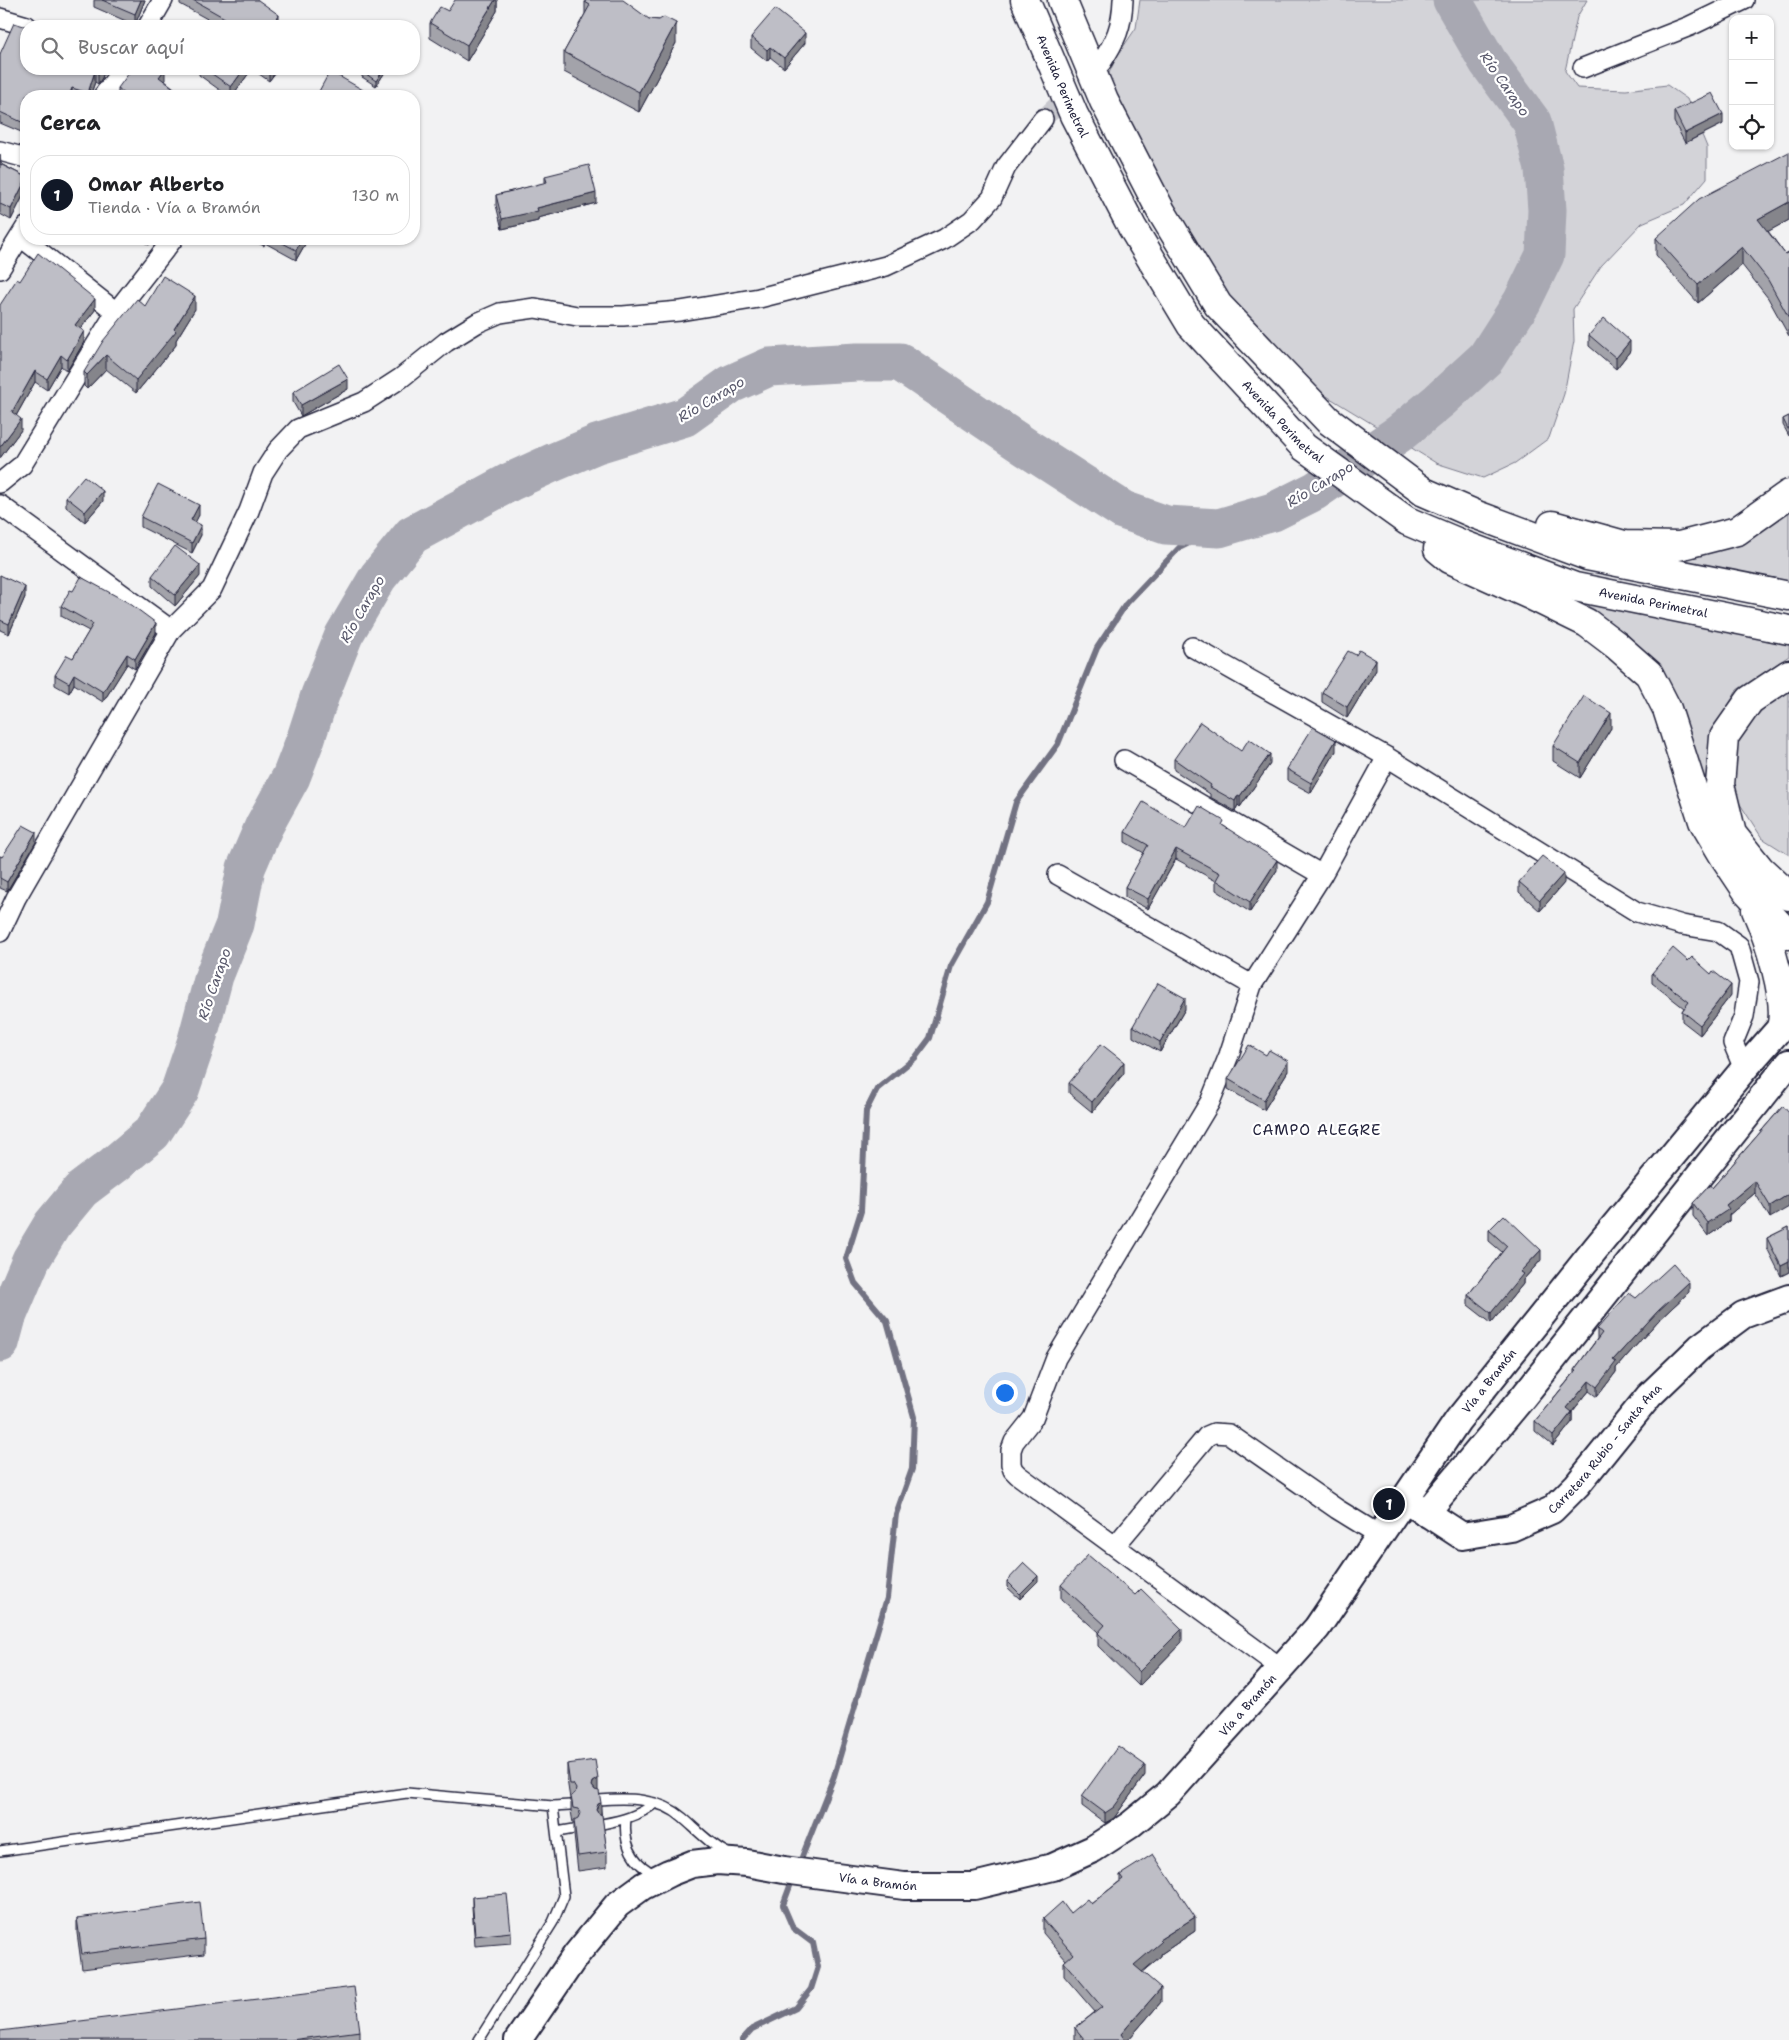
<!DOCTYPE html>
<html lang="es">
<head>
<meta charset="utf-8">
<style>
  body { margin:0; font-family:"Shantell Sans",sans-serif; background:#f6f6f6; color:#202124 }
  .controls { position:absolute; right:15px; top:15px; display:grid; overflow:hidden; border-radius:10px; box-shadow:0 1px 4px #0004 }
  .controls button { width:45px; height:45px; display:grid; place-items:center; padding:0; border:0; border-bottom:1px solid #e0e0e0; background:#fff; color:#202124; font:25px sans-serif }
  .you { position:absolute; left:1004px; top:1392px; width:18px; height:18px; margin:-12px; border:4px solid #fff; border-radius:50%; background:#1a73e8; box-shadow:0 0 0 8px #1a73e833 }
  .badge { display:grid; place-items:center; width:32px; height:32px; border-radius:50%; background:#111827; color:#fff; font-size:16px; font-weight:700 }
  .pin { position:absolute; translate:-50% -50%; border:2px solid #fff; box-shadow:0 1px 5px #0006 }
  .list { margin:0; padding:0; list-style:none }
  h2 { display:flex; justify-content:space-between; align-items:center; height:65px; margin:0; padding:0 20px; font-size:21px }
  h2 small { font-size:16px; font-weight:400; color:#757577 }
  .list li { display:grid; grid-template-columns:32px 1fr auto; gap:15px; align-items:center; box-sizing:border-box; height:80px; margin:0 10px 10px; padding:0 10px; border:1px solid #e0e0e0; border-radius:20px }
  .list b { display:block; font-size:19px; white-space:nowrap }
  .list p { margin:0; font-size:16px; white-space:nowrap; color:#757577 }
  .list em { font-size:16px; font-style:normal; color:#757577 }
  .icon { flex:none; width:28px; height:28px; fill:none; stroke:currentColor; stroke-width:2; stroke-linecap:round; stroke-linejoin:round }
  .map { position:relative; flex:none; width:1789px; height:2040px; overflow:hidden }
  .search { position:absolute; background:#fff; box-shadow:0 1px 4px #0004; left:20px; top:20px; width:400px; height:55px; display:flex; align-items:center; gap:12px; box-sizing:border-box; padding:0 18px; border-radius:20px; color:#757577; font-size:19px }
  .panel { position:absolute; background:#fff; box-shadow:0 1px 4px #0004; left:20px; top:90px; width:400px; height:155px; border-radius:20px }
  .map>svg:first-child { display:block }
  .grass { fill:#d3d3d8; stroke:#7a7a8a }
  .lines { fill:none; stroke-linecap:round; stroke-linejoin:round }
  .stream { stroke:#727282; stroke-width:6 }
  .river { stroke:#a8a8b2; stroke-width:39 }
  .street-tunnel { stroke:#c8c8ce; stroke-width:19; stroke-dasharray:19 9; stroke-linecap:butt }
  .lane-casing { stroke:#22223b; stroke-width:12 }
  .street-casing { stroke:#22223b; stroke-width:22 }
  .secondary-casing { stroke:#22223b; stroke-width:30 }
  .primary-casing { stroke:#22223b; stroke-width:31 }
  .lane { stroke:#fff; stroke-width:9 }
  .street { stroke:#fff; stroke-width:19 }
  .secondary { stroke:#fff; stroke-width:26 }
  .primary { stroke:#fff; stroke-width:28 }
  .wall { fill:#a3a3aa; stroke:#22223b }
  .shaded-wall { fill:#85858b; stroke:#22223b }
  .building { fill:#bebec6; stroke:#22223b }
  .labels { text-anchor:middle; stroke-width:4.5; stroke-linejoin:round; paint-order:stroke }
  .street-label { font-size:12px; fill:#22223b; stroke:#fff }
  .water-label { font-size:14px; font-style:italic; fill:#58586b; stroke:#fff }
  .quarter-label { font-size:15px; letter-spacing:1px; fill:#22223b; stroke:#fff }
</style>
</head>
<body>
<div class="map">
<svg width="1789" height="2040" viewBox="0 0 1789 2040">
  <rect width="100%" height="100%" fill="#f2f2f3"/>
  <filter id="ink" filterUnits="userSpaceOnUse"><feTurbulence type="fractalNoise" baseFrequency=".02" numOctaves="2"/><feDisplacementMap in="SourceGraphic" scale="10" xChannelSelector="R" yChannelSelector="G"/><feConvolveMatrix kernelMatrix="1 2 1 2 8 2 1 2 1" color-interpolation-filters="sRGB"/></filter>
  <g filter="url(#ink)">
    <path class="grass" d="M 1140,0 L 1587,0 L 1577,17 L 1565,71 L 1577,88 L 1626,90 L 1667,85 L 1687,99 L 1707,147 L 1707,178 L 1684,205 L 1642,223 L 1601,266 L 1573,309 L 1574,341 L 1564,394 L 1549,438 L 1515,463 L 1483,478 L 1436,463 L 1317,390 L 1255,330 L 1204,266 L 1102,88 L 1117,56 L 1136,28 Z
      M 1789,507 L 1789,602 L 1667,558 Z
      M 1547,591 L 1789,632 L 1789,656 L 1737,690 L 1712,736 L 1719,814 L 1789,889 L 1789,934 L 1733,868 L 1658,667 L 1627,634 L 1589,610 Z
      M 1789,689 L 1789,855 L 1762,838 L 1738,801 L 1730,761 L 1745,726 L 1782,692 Z"/>
    <g class="lines">
      <path class="stream" d="M 798,1867 L 834,1776 L 887,1598 L 896,1514 L 912,1469 L 914,1417 L 887,1321 L 855,1283 L 846,1259 L 861,1211 L 866,1111 L 877,1089 L 915,1058 L 930,1038 L 951,966 L 987,902 L 1016,802 L 1058,744 L 1097,648 L 1126,604 L 1179,548 L 1219,528
        M 742,2040 L 752,2029 L 796,2008 L 811,1989 L 818,1967 L 813,1943 L 793,1928 L 783,1905 L 793,1878"/>
      <path class="river" d="M 0,1343 L 7,1317 L 31,1260 L 52,1225 L 81,1190 L 114,1165 L 152,1133 L 180,1090 L 197,1040 L 214,976 L 235,924 L 246,868 L 264,826 L 291,777 L 306,738 L 320,695 L 344,635 L 378,577 L 412,535 L 510,482 L 552,463 L 597,444 L 685,417 L 731,384 L 769,367 L 857,362 L 900,362 L 1027,448 L 1123,510 L 1166,525 L 1219,528 L 1273,512 L 1315,491 L 1400,433 L 1439,401 L 1486,358 L 1522,302 L 1545,255 L 1547,210 L 1544,169 L 1532,122 L 1488,62 L 1452,0"/>
      <path class="street-tunnel" d="M 1043,119 L 1100,64"/>
      <defs>
        <path id="lane" d="M 598,1800 C 628,1798 659,1797 683,1818 C 698,1831 711,1845 729,1854
          M 626,1819 C 623,1844 633,1864 656,1875
          M 602,1824 C 622,1820 639,1816 655,1803
          M 557,1832 L 574,1829
          M 0,1851 L 407,1793 L 553,1806
          M 479,2040 L 553,1922 L 564,1896 L 553,1806 L 570,1805"/>
        <path id="street" d="M 0,18 L 27,26
          M 148,26 L 163,0
          M 1101,63 C 1116,40 1122,27 1123,0
          M 1583,68 L 1690,26 L 1744,0
          M 103,96 L 123,69
          M 0,151 L 26,158
          M 21,237 L 116,312
          M 0,269 L 26,227
          M 0,483 L 22,465 L 116,312 L 173,239
          M 0,505 L 171,630
          M 1192,647 L 1387,757 L 1637,912 L 1682,925 L 1718,931 L 1739,946 L 1749,982 L 1744,1016 L 1733,1043 L 1744,1069
          M 1124,760 L 1322,875
          M 1058,875 L 1252,985
          M 0,932 L 16,898 L 171,630 L 212,589 L 249,511 L 263,473 L 278,450 L 298,429 L 364,402 L 401,378 L 446,342 L 477,323 L 500,313 L 535,308 L 577,316 L 623,316 L 680,311 L 759,298 L 886,266 L 944,239 L 972,220 L 992,198 L 1006,167 L 1043,119
          M 1115,1546 L 1207,1436 L 1214,1433 L 1229,1434 L 1337,1509 L 1381,1536
          M 1281,1668 L 1018,1475 L 1013,1470 L 1011,1464 L 1011,1450 L 1014,1442 L 1033,1418 L 1056,1358 L 1210,1102 L 1229,1055 L 1252,985 L 1322,875 L 1387,757"/>
        <g id="secondary">
          <path id="s1" d="M 1413,1504 L 1462,1536 L 1511,1528 L 1552,1510 L 1577,1485 L 1649,1396 L 1700,1347 L 1743,1315 L 1789,1298"/>
          <path d="M 1426,1513 L 1523,1397 L 1789,1063"/>
          <path id="s2" d="M 518,2040 L 576,1955 L 617,1905 L 643,1886 L 669,1873 L 692,1864 L 717,1861 L 747,1863 L 784,1870 L 904,1886 L 974,1886 L 1053,1867 L 1093,1849 L 1130,1825 L 1168,1794 L 1317,1628 L 1458,1420 L 1596,1248 L 1744,1069 L 1789,1018"/>
        </g>
        <g id="primary">
          <path id="s3" d="M 1025,0 L 1074,115 L 1132,227 L 1191,325 L 1304,447 L 1407,521 L 1464,545 L 1575,587 L 1789,630"/>
          <path d="M 1062,0 L 1104,101 L 1161,211 L 1218,305 L 1328,420 L 1424,492 L 1477,515 L 1587,556 L 1789,596"/>
          <path d="M 1552,525 L 1624,545 L 1679,546 L 1737,531 L 1789,494"/>
          <path d="M 1438,549 L 1450,559 L 1530,595 L 1587,623 L 1616,645 L 1649,674 L 1667,709 L 1703,821 L 1725,858 L 1747,891 L 1789,935"/>
          <path d="M 1789,674 L 1750,700 L 1724,737 L 1720,785 L 1732,834 L 1760,869 L 1789,896"/>
          <path d="M 1756,910 C 1768,937 1789,1001 1781,1028"/>
        </g>
      </defs>
      <use href="#lane" class="lane-casing"/>
      <use href="#street" class="street-casing"/>
      <use href="#secondary" class="secondary-casing"/>
      <use href="#primary" class="primary-casing"/>
      <use href="#lane" class="lane"/>
      <use href="#street" class="street"/>
      <use href="#secondary" class="secondary"/>
      <use href="#primary" class="primary"/>
    </g>
    <path class="wall" d="M 94,0 L 145,0 L 135,25 L 94,7 Z
      M 180,0 L 258,0 L 279,26 L 220,26 L 180,4 Z
      M 497,0 L 497,11 L 467,61 L 430,38 L 430,23 L 448,11 Z
      M 585,2 L 649,19 L 659,20 L 676,43 L 639,112 L 564,72 L 564,52 L 585,14 Z
      M 751,37 L 805,43 L 784,68 L 770,57 L 767,61 L 751,48 Z
      M 0,54 L 26,69 L 105,69 L 102,78 L 98,84 L 95,82 L 90,96 L 26,96 L 26,134 L 0,123 Z
      M 199,69 L 278,69 L 269,81 L 252,69 L 232,96 L 228,96 L 199,75 Z
      M 363,69 L 387,69 L 376,86 L 362,77 L 362,71 Z
      M 164,80 L 184,96 L 118,96 L 118,88 L 165,80 Z
      M 1674,111 L 1723,124 L 1685,143 L 1674,122 Z
      M 0,154 L 1,164 L 26,177 L 26,190 L 11,220 L 0,214 Z
      M 545,176 L 596,203 L 538,218 L 538,221 L 502,229 L 496,205 L 496,195 L 545,183 Z
      M 1789,220 L 1768,231 L 1785,254 L 1789,252 L 1789,336 L 1768,298 L 1742,265 L 1698,303 L 1656,255 L 1656,238 Z
      M 139,239 L 153,239 L 149,245 Z
      M 250,239 L 308,239 L 296,260 L 265,243 L 264,246 Z
      M 20,281 L 95,310 L 81,328 L 84,342 L 67,371 L 61,366 L 47,390 L 35,382 L 16,416 L 21,430 L 0,458 Z
      M 145,306 L 195,309 L 176,340 L 176,345 L 136,393 L 106,369 L 87,389 L 84,386 L 84,372 Z
      M 1589,335 L 1630,351 L 1616,369 L 1589,346 Z
      M 348,389 L 301,416 L 293,402 L 293,392 Z
      M 1789,416 L 1789,436 L 1783,425 L 1783,419 Z
      M 66,497 L 103,501 L 85,522 L 66,507 Z
      M 199,515 L 195,522 L 201,535 L 192,553 L 141,527 L 141,517 Z
      M 0,575 L 25,597 L 9,634 L 0,630 Z
      M 152,576 L 200,576 L 175,606 L 152,586 Z
      M 61,606 L 156,633 L 135,669 L 127,664 L 103,702 L 74,684 L 69,693 L 55,685 L 55,675 L 73,658 L 89,631 L 61,616 Z
      M 1356,655 L 1376,670 L 1347,718 L 1322,702 L 1322,692 Z
      M 1611,728 L 1580,778 L 1553,761 L 1553,746 Z
      M 1241,751 L 1270,764 L 1240,807 L 1238,805 L 1235,811 L 1210,797 L 1210,794 L 1174,770 L 1174,759 Z
      M 1336,751 L 1311,793 L 1287,780 L 1287,769 Z
      M 1224,826 L 1277,870 L 1250,912 L 1216,890 L 1216,881 L 1176,859 L 1148,909 L 1125,897 L 1125,887 L 1144,853 L 1125,842 L 1125,832 Z
      M 36,842 L 7,891 L 0,888 L 0,856 L 2,857 Z
      M 1519,882 L 1564,883 L 1540,911 L 1519,892 Z
      M 1688,961 L 1711,974 L 1731,995 L 1700,1035 L 1682,1021 L 1682,1011 L 1684,1008 L 1652,983 L 1652,973 Z
      M 1185,1009 L 1160,1052 L 1133,1037 L 1133,1026 Z
      M 1288,1071 L 1264,1110 L 1228,1089 L 1228,1079 Z
      M 1124,1073 L 1092,1112 L 1069,1093 L 1069,1083 Z
      M 1783,1106 L 1770,1218 L 1755,1193 L 1729,1215 L 1729,1221 L 1708,1236 L 1693,1216 L 1693,1203 L 1712,1188 Z
      M 1789,1227 L 1789,1272 L 1781,1276 L 1767,1248 L 1767,1238 Z
      M 1489,1230 L 1541,1260 L 1523,1280 L 1523,1284 L 1491,1323 L 1468,1305 L 1468,1295 L 1502,1252 L 1489,1241 Z
      M 1689,1292 L 1657,1322 L 1616,1368 L 1616,1372 L 1597,1397 L 1589,1391 L 1572,1412 L 1572,1422 L 1553,1446 L 1535,1431 L 1535,1421 L 1574,1373 L 1574,1370 L 1597,1339 L 1597,1329 L 1636,1298 Z
      M 1007,1581 L 1038,1581 L 1020,1599 L 1007,1587 Z
      M 1061,1585 L 1135,1595 L 1182,1642 L 1139,1686 L 1098,1646 L 1098,1632 L 1061,1599 Z
      M 567,1764 L 598,1791 L 607,1852 L 607,1867 L 578,1871 L 574,1835 L 574,1823 L 573,1823 L 571,1811 L 571,1799 L 570,1799 L 567,1779 Z
      M 1145,1775 L 1114,1818 L 1105,1823 L 1082,1806 L 1082,1796 Z
      M 1120,1875 L 1195,1931 L 1161,1954 L 1161,1956 L 1142,1972 L 1161,2002 L 1128,2040 L 1075,2040 L 1075,2028 L 1095,2012 L 1064,1976 L 1064,1962 L 1066,1960 L 1043,1933 L 1043,1919 L 1070,1913 L 1091,1904 L 1120,1881 Z
      M 472,1897 L 511,1932 L 511,1943 L 475,1946 L 472,1907 Z
      M 77,1918 L 204,1939 L 204,1954 L 82,1969 L 77,1933 Z
      M 360,2031 L 360,2040 L 0,2040 Z"/>
    <path class="shaded-wall" d="M 141,0 L 145,0 L 135,25 L 135,14 Z
      M 495,0 L 497,0 L 497,11 L 467,61 L 467,45 Z
      M 279,15 L 279,26 L 271,26 Z
      M 676,23 L 676,43 L 639,112 L 639,92 Z
      M 805,33 L 805,43 L 784,68 L 784,58 Z
      M 770,47 L 770,57 L 767,61 L 767,50 Z
      M 101,69 L 105,69 L 102,78 L 98,84 L 98,74 Z
      M 165,69 L 165,80 L 159,87 L 159,77 Z
      M 244,69 L 252,69 L 232,96 L 231,96 L 231,87 Z
      M 270,69 L 278,69 L 269,81 L 269,70 Z
      M 384,69 L 387,69 L 376,86 L 376,81 Z
      M 95,71 L 95,82 L 90,96 L 88,96 L 88,93 Z
      M 72,88 L 72,96 L 69,96 Z
      M 363,90 L 363,96 L 359,96 Z
      M 1723,114 L 1723,124 L 1685,143 L 1685,133 Z
      M 26,179 L 26,190 L 11,220 L 11,209 Z
      M 596,193 L 596,203 L 538,218 L 538,221 L 502,229 L 502,219 L 537,208 Z
      M 1789,202 L 1789,220 L 1758,237 L 1758,219 Z
      M 149,239 L 153,239 L 149,245 Z
      M 302,239 L 308,239 L 296,260 L 296,250 Z
      M 1742,247 L 1742,265 L 1698,303 L 1698,285 Z
      M 195,296 L 195,309 L 176,340 L 176,345 L 136,393 L 136,380 L 174,329 Z
      M 95,299 L 95,310 L 75,336 L 75,325 Z
      M 84,331 L 84,342 L 67,371 L 67,360 Z
      M 1630,341 L 1630,351 L 1616,369 L 1616,358 Z
      M 61,355 L 61,366 L 47,390 L 47,379 Z
      M 106,355 L 106,369 L 87,389 L 87,375 Z
      M 35,371 L 35,382 L 12,423 L 12,412 Z
      M 348,379 L 348,389 L 301,416 L 301,405 Z
      M 21,419 L 21,430 L 0,458 L 0,447 Z
      M 103,491 L 103,501 L 85,522 L 85,512 Z
      M 199,505 L 199,515 L 191,531 L 191,520 Z
      M 201,525 L 201,535 L 192,553 L 192,543 Z
      M 200,565 L 200,576 L 175,606 L 175,595 Z
      M 25,587 L 25,597 L 9,634 L 9,624 Z
      M 156,623 L 156,633 L 135,669 L 135,659 Z
      M 127,654 L 127,664 L 103,702 L 103,692 Z
      M 1376,660 L 1376,670 L 1347,718 L 1347,707 Z
      M 74,674 L 74,684 L 69,693 L 69,683 Z
      M 1611,713 L 1611,728 L 1580,778 L 1580,763 Z
      M 1336,740 L 1336,751 L 1311,793 L 1311,783 Z
      M 1270,754 L 1270,764 L 1240,807 L 1240,796 Z
      M 1238,795 L 1238,805 L 1235,811 L 1235,801 Z
      M 36,832 L 36,842 L 7,891 L 7,882 Z
      M 1176,849 L 1176,859 L 1148,909 L 1148,899 Z
      M 1277,860 L 1277,870 L 1250,912 L 1250,902 Z
      M 1564,873 L 1564,883 L 1540,911 L 1540,900 Z
      M 1731,985 L 1731,995 L 1700,1035 L 1700,1025 Z
      M 1185,998 L 1185,1009 L 1160,1052 L 1160,1042 Z
      M 1288,1061 L 1288,1071 L 1264,1110 L 1264,1100 Z
      M 1124,1062 L 1124,1073 L 1092,1112 L 1092,1102 Z
      M 1755,1181 L 1755,1193 L 1729,1215 L 1729,1221 L 1708,1236 L 1708,1223 L 1726,1205 Z
      M 1789,1194 L 1789,1207 L 1770,1218 L 1770,1206 Z
      M 1541,1250 L 1541,1260 L 1523,1280 L 1523,1284 L 1491,1323 L 1491,1313 L 1520,1272 Z
      M 1789,1262 L 1789,1272 L 1781,1276 L 1781,1266 Z
      M 1689,1282 L 1689,1292 L 1657,1322 L 1616,1368 L 1616,1372 L 1597,1397 L 1597,1387 L 1613,1360 L 1657,1312 Z
      M 1589,1381 L 1589,1391 L 1567,1418 L 1567,1408 Z
      M 1572,1412 L 1572,1422 L 1553,1446 L 1553,1436 Z
      M 1038,1576 L 1038,1581 L 1020,1599 L 1020,1594 Z
      M 1182,1629 L 1182,1642 L 1139,1686 L 1139,1672 Z
      M 1145,1765 L 1145,1775 L 1114,1818 L 1105,1823 L 1105,1813 Z
      M 598,1779 L 598,1794 L 592,1786 L 593,1782 Z
      M 601,1803 L 601,1818 L 596,1810 L 598,1804 Z
      M 1195,1917 L 1195,1931 L 1161,1954 L 1161,1956 L 1134,1979 L 1134,1965 L 1159,1940 Z
      M 1161,1988 L 1161,2002 L 1128,2040 L 1121,2040 L 1121,2034 Z"/>
    <path class="building" d="M 102,0 L 141,0 L 135,14 Z
      M 193,0 L 258,0 L 279,15 L 271,26 L 226,26 L 230,21 Z
      M 455,0 L 495,0 L 467,45 L 430,23 L 440,7 L 448,11 Z
      M 586,0 L 623,0 L 649,19 L 659,20 L 664,17 L 676,23 L 639,92 L 564,52 L 590,5 L 585,2 Z
      M 775,9 L 805,33 L 784,58 L 770,47 L 767,50 L 751,37 Z
      M 14,23 L 24,26 L 33,25 L 36,26 L 26,26 L 26,69 L 101,69 L 98,74 L 95,71 L 88,93 L 72,88 L 69,96 L 26,96 L 26,124 L 0,112 L 0,54 Z
      M 132,69 L 165,69 L 159,77 L 184,96 L 129,96 L 118,88 Z
      M 205,69 L 244,69 L 231,87 Z
      M 363,69 L 384,69 L 376,81 L 362,71 Z
      M 330,71 L 363,90 L 359,96 L 319,96 L 317,95 Z
      M 1712,93 L 1723,114 L 1685,133 L 1674,111 Z
      M 1789,152 L 1789,202 L 1758,219 L 1785,254 L 1789,252 L 1789,318 L 1768,280 L 1742,247 L 1698,285 L 1656,238 L 1699,199 Z
      M 0,164 L 26,177 L 26,179 L 11,209 L 0,204 Z
      M 589,165 L 596,193 L 537,208 L 538,211 L 502,219 L 496,195 L 547,182 L 545,176 Z
      M 275,239 L 302,239 L 296,250 Z
      M 38,253 L 95,299 L 75,325 L 84,331 L 67,360 L 61,355 L 47,379 L 35,371 L 12,412 L 21,419 L 0,447 L 0,305 L 17,279 L 20,281 Z
      M 163,276 L 195,296 L 174,329 L 176,331 L 136,380 L 106,355 L 87,375 L 84,372 L 103,341 L 137,299 L 145,306 Z
      M 1604,318 L 1630,341 L 1616,358 L 1589,335 Z
      M 339,364 L 348,379 L 301,405 L 293,392 Z
      M 1789,416 L 1789,431 L 1783,419 Z
      M 84,476 L 103,491 L 85,512 L 66,497 Z
      M 158,484 L 199,505 L 191,520 L 201,525 L 192,543 L 141,517 Z
      M 175,546 L 200,565 L 175,595 L 152,576 Z
      M 0,575 L 25,587 L 9,624 L 0,620 Z
      M 81,577 L 129,603 L 156,623 L 135,659 L 127,654 L 103,692 L 74,674 L 69,683 L 55,675 L 67,655 L 73,658 L 93,624 L 61,606 L 70,590 L 73,591 Z
      M 1359,650 L 1376,660 L 1347,707 L 1322,692 L 1348,651 L 1356,655 Z
      M 1584,696 L 1611,713 L 1580,763 L 1553,746 Z
      M 1200,722 L 1241,751 L 1249,739 L 1270,754 L 1240,796 L 1238,795 L 1235,801 L 1210,787 L 1211,785 L 1174,759 Z
      M 1313,727 L 1336,740 L 1311,783 L 1287,769 Z
      M 1143,802 L 1186,828 L 1199,806 L 1224,821 L 1222,825 L 1277,860 L 1250,902 L 1216,880 L 1220,873 L 1176,849 L 1148,899 L 1125,887 L 1148,845 L 1125,832 Z
      M 23,825 L 36,832 L 7,882 L 0,878 L 0,856 L 2,857 Z
      M 1542,856 L 1564,873 L 1540,900 L 1519,882 Z
      M 1673,948 L 1688,961 L 1692,957 L 1711,974 L 1713,971 L 1731,985 L 1700,1025 L 1682,1011 L 1689,1002 L 1652,973 Z
      M 1158,983 L 1185,998 L 1160,1042 L 1133,1026 Z
      M 1101,1044 L 1124,1062 L 1092,1102 L 1069,1083 Z
      M 1249,1045 L 1266,1055 L 1269,1050 L 1288,1061 L 1264,1100 L 1228,1079 Z
      M 1783,1106 L 1789,1113 L 1789,1194 L 1770,1206 L 1755,1181 L 1726,1205 L 1729,1209 L 1708,1223 L 1693,1203 L 1710,1185 L 1712,1188 Z
      M 1504,1215 L 1541,1250 L 1520,1272 L 1523,1274 L 1491,1313 L 1468,1295 L 1507,1246 L 1489,1230 Z
      M 1789,1227 L 1789,1262 L 1781,1266 L 1767,1238 Z
      M 1673,1264 L 1689,1282 L 1657,1312 L 1613,1360 L 1616,1362 L 1597,1387 L 1589,1381 L 1567,1408 L 1572,1412 L 1553,1436 L 1535,1421 L 1576,1371 L 1574,1370 L 1602,1333 L 1597,1329 L 1629,1293 L 1636,1298 Z
      M 1088,1555 L 1135,1595 L 1141,1589 L 1182,1629 L 1139,1672 L 1098,1633 L 1105,1625 L 1061,1585 Z
      M 1024,1563 L 1038,1576 L 1020,1594 L 1007,1581 Z
      M 1118,1746 L 1145,1765 L 1114,1807 L 1105,1813 L 1082,1796 Z
      M 595,1760 L 598,1779 L 593,1782 L 592,1786 L 595,1790 L 599,1791 L 601,1803 L 598,1804 L 596,1810 L 598,1813 L 602,1815 L 607,1852 L 578,1856 L 574,1820 L 578,1818 L 580,1813 L 578,1809 L 573,1808 L 571,1796 L 575,1793 L 576,1789 L 573,1784 L 570,1784 L 567,1764 Z
      M 1153,1854 L 1195,1917 L 1159,1940 L 1161,1942 L 1134,1965 L 1161,1988 L 1121,2034 L 1125,2040 L 1085,2040 L 1075,2028 L 1102,2007 L 1064,1962 L 1073,1954 L 1043,1919 L 1062,1902 L 1070,1913 L 1087,1899 L 1091,1904 L 1123,1879 L 1120,1875 Z
      M 507,1894 L 511,1932 L 475,1936 L 472,1897 Z
      M 200,1902 L 204,1939 L 82,1954 L 77,1918 Z
      M 354,1987 L 360,2031 L 291,2040 L 0,2040 L 0,2031 Z"/>
  </g>
  <g class="labels">
    <g class="street-label">
      <text dy="4" stroke="none"><textPath href="#s3" startOffset="94">Avenida Perimetral</textPath></text>
      <text dy="4" stroke="none"><textPath href="#s3" startOffset="499">Avenida Perimetral</textPath></text>
      <text dy="4" stroke="none"><textPath href="#s3" startOffset="919">Avenida Perimetral</textPath></text>
      <text dy="4" stroke="none"><textPath href="#s2" startOffset="1280">Vía a Bramón</textPath></text>
      <text dy="4" stroke="none"><textPath href="#s1" startOffset="234">Carretera Rubio - Santa Ana</textPath></text>
      <text dy="4" stroke="none"><textPath href="#s2" startOffset="875">Vía a Bramón</textPath></text>
      <text dy="4" stroke="none"><textPath href="#s2" startOffset="441">Vía a Bramón</textPath></text>
    </g>
    <g class="water-label">
      <text transform="translate(1505 84) rotate(55)" y="5">Río Carapo</text>
      <text transform="translate(711 399) rotate(-31)" y="5">Río Carapo</text>
      <text transform="translate(1320 484) rotate(-31)" y="5">Río Carapo</text>
      <text transform="translate(362 609) rotate(-60)" y="5">Río Carapo</text>
      <text transform="translate(214 984) rotate(-71)" y="5">Río Carapo</text>
    </g>
    <g class="quarter-label">
      <text x="1317" y="1135">CAMPO ALEGRE</text>
    </g>
  </g>
</svg>
<div class="controls">
<button>+</button>
<button>−</button>
<button><svg class="icon" aria-label="locate" viewBox="0 0 24 24"><circle cx="12" cy="12" r="6"/><path d="M12 2v4M12 18v4M2 12h4M18 12h4"/></svg></button>
</div>
<div class="you"></div>
<div class="pin badge" style="left:1389px;top:1504px">1</div>
<div class="search"><svg class="icon" aria-label="search" viewBox="0 0 24 24"><circle cx="10" cy="10" r="6"/><path d="M15 15l6 6"/></svg>Buscar aquí</div>
<section class="panel">
<h2>Cerca<small></small></h2>
<ul class="list">
<li><span class="badge">1</span><div><b>Omar Alberto</b><p>Tienda · Vía a Bramón</p></div><em>130 m</em></li>
</ul>
</section>
</div>
</body>
</html>
